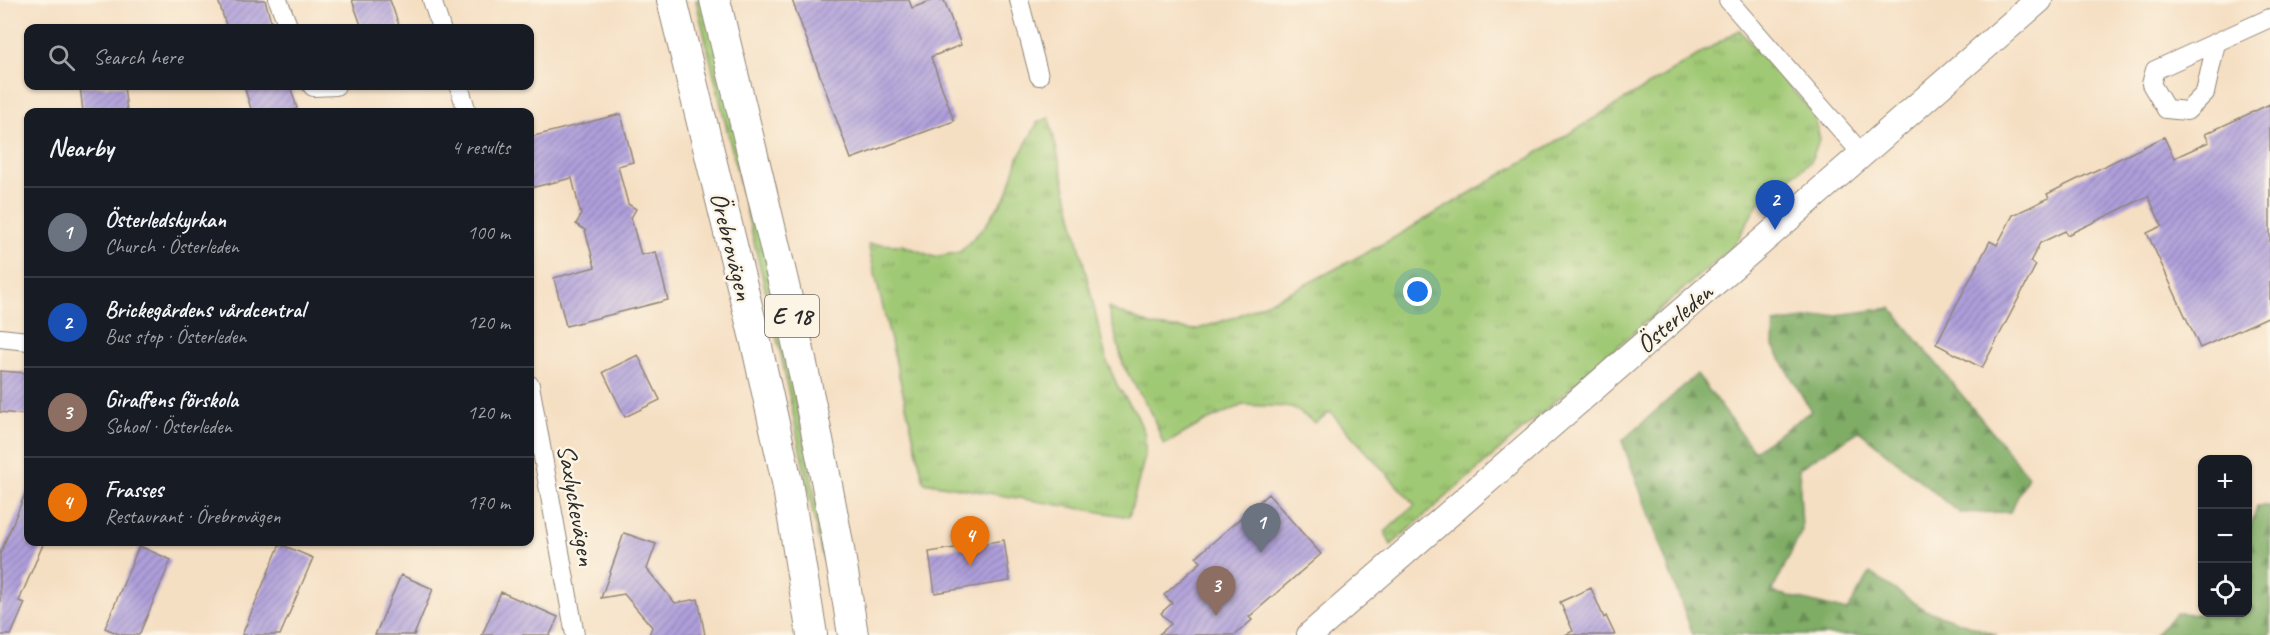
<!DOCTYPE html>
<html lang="en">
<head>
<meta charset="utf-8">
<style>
  body { margin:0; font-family:Caveat,sans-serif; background:#20242c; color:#f1f3f6 }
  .controls { position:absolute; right:18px; bottom:18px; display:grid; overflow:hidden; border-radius:12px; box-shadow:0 2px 4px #0004 }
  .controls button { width:54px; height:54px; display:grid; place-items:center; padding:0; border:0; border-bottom:2px solid #363941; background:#171b24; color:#f1f3f6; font:30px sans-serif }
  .you { position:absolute; left:1418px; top:292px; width:21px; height:21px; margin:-15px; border:4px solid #fff; border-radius:50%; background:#1a73e8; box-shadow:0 0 0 9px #1a73e833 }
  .badge { display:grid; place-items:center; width:39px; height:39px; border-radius:50%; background:#1f6fb2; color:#fff; font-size:20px; font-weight:700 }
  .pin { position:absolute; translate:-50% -50px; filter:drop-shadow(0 2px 3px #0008) }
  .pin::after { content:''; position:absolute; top:32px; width:21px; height:18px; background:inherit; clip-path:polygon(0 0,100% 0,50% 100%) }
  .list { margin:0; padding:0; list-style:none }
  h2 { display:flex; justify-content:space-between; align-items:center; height:78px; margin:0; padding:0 24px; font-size:26px }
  h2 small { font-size:20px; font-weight:400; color:#9ea1a6 }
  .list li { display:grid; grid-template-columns:39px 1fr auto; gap:18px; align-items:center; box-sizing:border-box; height:90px; padding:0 24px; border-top:2px solid #363941 }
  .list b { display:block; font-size:22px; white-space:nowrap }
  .list p { margin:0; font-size:20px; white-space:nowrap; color:#9ea1a6 }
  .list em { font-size:20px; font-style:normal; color:#9ea1a6 }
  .icon { flex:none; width:33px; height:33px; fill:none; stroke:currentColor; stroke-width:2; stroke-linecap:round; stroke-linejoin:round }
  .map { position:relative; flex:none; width:2270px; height:635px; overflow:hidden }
  .search { position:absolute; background:#171b24; box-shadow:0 2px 4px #0004; left:24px; top:24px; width:510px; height:66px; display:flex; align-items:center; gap:15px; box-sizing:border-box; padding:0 21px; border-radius:12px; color:#9ea1a6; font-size:22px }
  .panel { position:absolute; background:#171b24; box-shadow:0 2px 4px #0004; left:24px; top:108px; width:510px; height:438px; border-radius:12px }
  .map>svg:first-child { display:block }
  .grass { fill:url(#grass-tufts); stroke:#667a50; stroke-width:1.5 }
  .forest { fill:url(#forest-firs); stroke:#566c48; stroke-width:1.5 }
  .building { fill:url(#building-hatch) }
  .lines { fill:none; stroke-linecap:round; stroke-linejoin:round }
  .minor-casing { stroke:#908577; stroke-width:20 }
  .secondary-casing { stroke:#908577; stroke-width:28 }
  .trunk-casing { stroke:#908577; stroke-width:32 }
  .minor { stroke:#fff; stroke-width:18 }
  .secondary { stroke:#fff; stroke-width:26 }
  .trunk { stroke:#fff; stroke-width:30 }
  .labels { text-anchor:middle; stroke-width:5; stroke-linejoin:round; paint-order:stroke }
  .shield { fill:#fcf5e5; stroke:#6a6863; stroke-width:1.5 }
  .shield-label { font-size:24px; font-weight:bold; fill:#2b2b2b }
  .street-label { font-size:26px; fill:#2b2b2b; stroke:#fcf5e5 }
</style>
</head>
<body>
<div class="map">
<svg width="2270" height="635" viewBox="0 0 2270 635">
  <defs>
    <pattern id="grass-tufts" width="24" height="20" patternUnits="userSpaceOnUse" patternTransform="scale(1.5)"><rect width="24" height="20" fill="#a0c975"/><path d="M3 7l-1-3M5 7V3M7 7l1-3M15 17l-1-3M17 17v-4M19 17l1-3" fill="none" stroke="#83a360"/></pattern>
    <pattern id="forest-firs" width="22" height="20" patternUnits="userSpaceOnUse" patternTransform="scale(1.5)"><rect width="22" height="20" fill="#80ad66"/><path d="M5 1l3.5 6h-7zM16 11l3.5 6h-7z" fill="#698d54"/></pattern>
    <pattern id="building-hatch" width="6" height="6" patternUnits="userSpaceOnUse" patternTransform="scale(1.5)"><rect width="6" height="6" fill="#af9fdb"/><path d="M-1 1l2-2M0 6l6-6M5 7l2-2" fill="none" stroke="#8f82b2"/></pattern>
  </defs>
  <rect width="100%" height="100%" fill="#fcf5e5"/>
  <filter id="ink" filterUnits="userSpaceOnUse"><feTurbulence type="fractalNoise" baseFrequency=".0167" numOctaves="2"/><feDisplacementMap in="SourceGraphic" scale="12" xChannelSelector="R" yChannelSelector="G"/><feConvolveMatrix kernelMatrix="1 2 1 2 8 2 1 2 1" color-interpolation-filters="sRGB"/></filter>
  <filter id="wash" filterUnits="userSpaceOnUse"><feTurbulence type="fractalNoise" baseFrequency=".008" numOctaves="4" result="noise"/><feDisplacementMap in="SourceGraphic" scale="24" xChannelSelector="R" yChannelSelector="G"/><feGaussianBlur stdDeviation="1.35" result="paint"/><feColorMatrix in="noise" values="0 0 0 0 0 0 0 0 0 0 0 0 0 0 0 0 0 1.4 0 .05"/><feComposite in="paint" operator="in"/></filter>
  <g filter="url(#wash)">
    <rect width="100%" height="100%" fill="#f5dfc3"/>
    <path class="grass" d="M 696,0 L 706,0 L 758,215 L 832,577 L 821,552 L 781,355 Z
      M 1739,30 L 1813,113 L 1820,139 L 1810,162 L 1757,205 L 1735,244 L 1391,545 L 1385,532 L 1415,505 L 1330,412 L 1315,423 L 1292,407 L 1243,405 L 1204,422 L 1164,445 L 1151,412 L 1124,367 L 1108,308 L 1153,326 L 1195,330 L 1235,317 L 1301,287 L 1390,240 L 1521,163 Z
      M 1049,118 L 1107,362 L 1118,387 L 1136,413 L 1145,435 L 1145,456 L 1129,517 L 924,482 L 868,244 L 903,245 L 934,257 L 960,252 L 985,226 L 1007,194 L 1018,158 L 1038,122 Z"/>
    <path class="forest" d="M 1891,308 L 2028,476 L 2010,512 L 1960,513 L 1859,431 L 1799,468 L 1802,530 L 1772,592 L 1847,611 L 1870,573 L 1925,610 L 1997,635 L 1693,635 L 1622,441 L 1697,374 L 1754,451 L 1811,411 L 1773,346 L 1774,323 Z
      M 2257,506 L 2270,506 L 2270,635 L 2155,635 L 2176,613 L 2239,616 L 2240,613 L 2248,612 L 2248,536 Z"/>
    <g id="blocks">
      <path class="building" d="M 218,0 L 265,0 L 273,28 L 227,28 Z
        M 352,0 L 390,0 L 400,28 L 362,28 Z
        M 792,0 L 909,0 L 912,8 L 933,0 L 944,0 L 961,45 L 931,57 L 954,121 L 851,159 Z
        M 80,86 L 124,86 L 127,112 L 83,112 Z
        M 244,86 L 290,86 L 297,108 L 294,110 L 294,112 L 252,112 Z
        M 2270,104 L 2270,316 L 2200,348 L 2147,233 L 2162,226 L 2148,196 L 2067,235 L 2065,231 L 2040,243 L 2030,262 L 2036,265 L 1982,368 L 1936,344 L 1990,241 L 1997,245 L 2013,215 L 2049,198 L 2047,194 L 2164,137 L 2174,158 L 2209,142 L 2205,134 Z
        M 621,114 L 633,162 L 618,166 L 628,204 L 636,209 L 631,218 L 641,255 L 656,252 L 668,300 L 566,326 L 554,278 L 595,267 L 585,230 L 576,224 L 581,215 L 572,178 L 530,188 L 530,137 Z
        M 638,355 L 660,400 L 625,417 L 603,372 Z
        M 0,371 L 28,373 L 28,415 L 0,412 Z
        M 28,487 L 28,542 L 44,542 L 19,601 L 25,603 L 11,635 L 0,635 L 0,554 Z
        M 1268,494 L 1321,554 L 1249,617 L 1252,620 L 1235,635 L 1158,635 L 1171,624 L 1161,613 L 1172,603 L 1164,595 L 1201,562 L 1196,557 Z
        M 624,533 L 656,544 L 647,569 L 675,603 L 698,599 L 705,635 L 649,635 L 652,627 L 624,594 L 601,598 Z
        M 1004,540 L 1010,581 L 935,593 L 929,552 Z
        M 280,544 L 313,558 L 280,635 L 242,635 Z
        M 139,546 L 171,560 L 139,635 L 121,635 L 105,628 Z
        M 401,575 L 433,589 L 414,635 L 375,635 Z
        M 1591,588 L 1604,618 L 1606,616 L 1615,635 L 1565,635 L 1573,631 L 1560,602 Z
        M 501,592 L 558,617 L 550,635 L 482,635 Z"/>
    </g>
  </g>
  <g filter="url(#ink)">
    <use href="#blocks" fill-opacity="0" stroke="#908577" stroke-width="1.5"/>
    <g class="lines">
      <defs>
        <path id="minor" d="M 278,0 L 289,28
          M 432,0 L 441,28
          M 1019,0 L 1039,76
          M 1728,0 L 1862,154
          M 2216,43 L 2205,93 L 2187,111 L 2166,109 L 2151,84 L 2155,70 L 2270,18
          M 312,86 L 313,87 L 336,86
          M 459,86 L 467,112
          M 0,338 L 28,341
          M 530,385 L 575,635"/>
        <path id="secondary" d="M 1310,635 L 2039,0"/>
        <path id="trunk" d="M 672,0 L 757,347 L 787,482 L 812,635
          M 715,0 C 766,211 821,420 853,635"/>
      </defs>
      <use href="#minor" class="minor-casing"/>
      <use href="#secondary" class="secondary-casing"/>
      <use href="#trunk" class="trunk-casing"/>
      <use href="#minor" class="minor"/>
      <use href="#secondary" class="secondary"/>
      <use href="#trunk" class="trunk"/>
    </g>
  </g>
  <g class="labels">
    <rect class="shield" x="765" y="295" width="54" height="42" rx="4.5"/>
    <g class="shield-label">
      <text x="792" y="324">E 18</text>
    </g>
    <g class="street-label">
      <text transform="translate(732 246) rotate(76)" y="9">Örebrovägen</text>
      <text transform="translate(1674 318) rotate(-41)" y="9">Österleden</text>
      <text transform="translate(577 505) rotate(80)" y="9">Saxlyckevägen</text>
    </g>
  </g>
</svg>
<div class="controls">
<button>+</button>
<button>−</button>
<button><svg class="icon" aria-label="locate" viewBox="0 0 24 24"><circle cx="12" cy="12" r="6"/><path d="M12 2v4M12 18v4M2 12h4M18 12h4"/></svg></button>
</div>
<div class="you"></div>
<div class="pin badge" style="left:1261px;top:553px;background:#6b7280">1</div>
<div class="pin badge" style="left:1775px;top:230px;background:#1a4fb4">2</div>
<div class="pin badge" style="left:1216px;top:616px;background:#8d6e63">3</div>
<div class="pin badge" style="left:970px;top:566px;background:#e8710a">4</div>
<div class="search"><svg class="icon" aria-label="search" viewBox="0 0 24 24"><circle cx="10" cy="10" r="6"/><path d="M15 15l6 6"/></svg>Search here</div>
<section class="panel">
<h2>Nearby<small>4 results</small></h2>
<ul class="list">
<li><span class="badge" style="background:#6b7280">1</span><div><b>Österledskyrkan</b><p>Church · Österleden</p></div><em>100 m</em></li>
<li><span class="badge" style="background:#1a4fb4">2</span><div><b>Brickegårdens vårdcentral</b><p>Bus stop · Österleden</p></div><em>120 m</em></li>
<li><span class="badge" style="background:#8d6e63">3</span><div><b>Giraffens förskola</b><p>School · Österleden</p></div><em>120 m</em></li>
<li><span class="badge" style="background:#e8710a">4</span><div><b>Frasses</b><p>Restaurant · Örebrovägen</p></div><em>170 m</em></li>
</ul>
</section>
</div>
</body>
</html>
